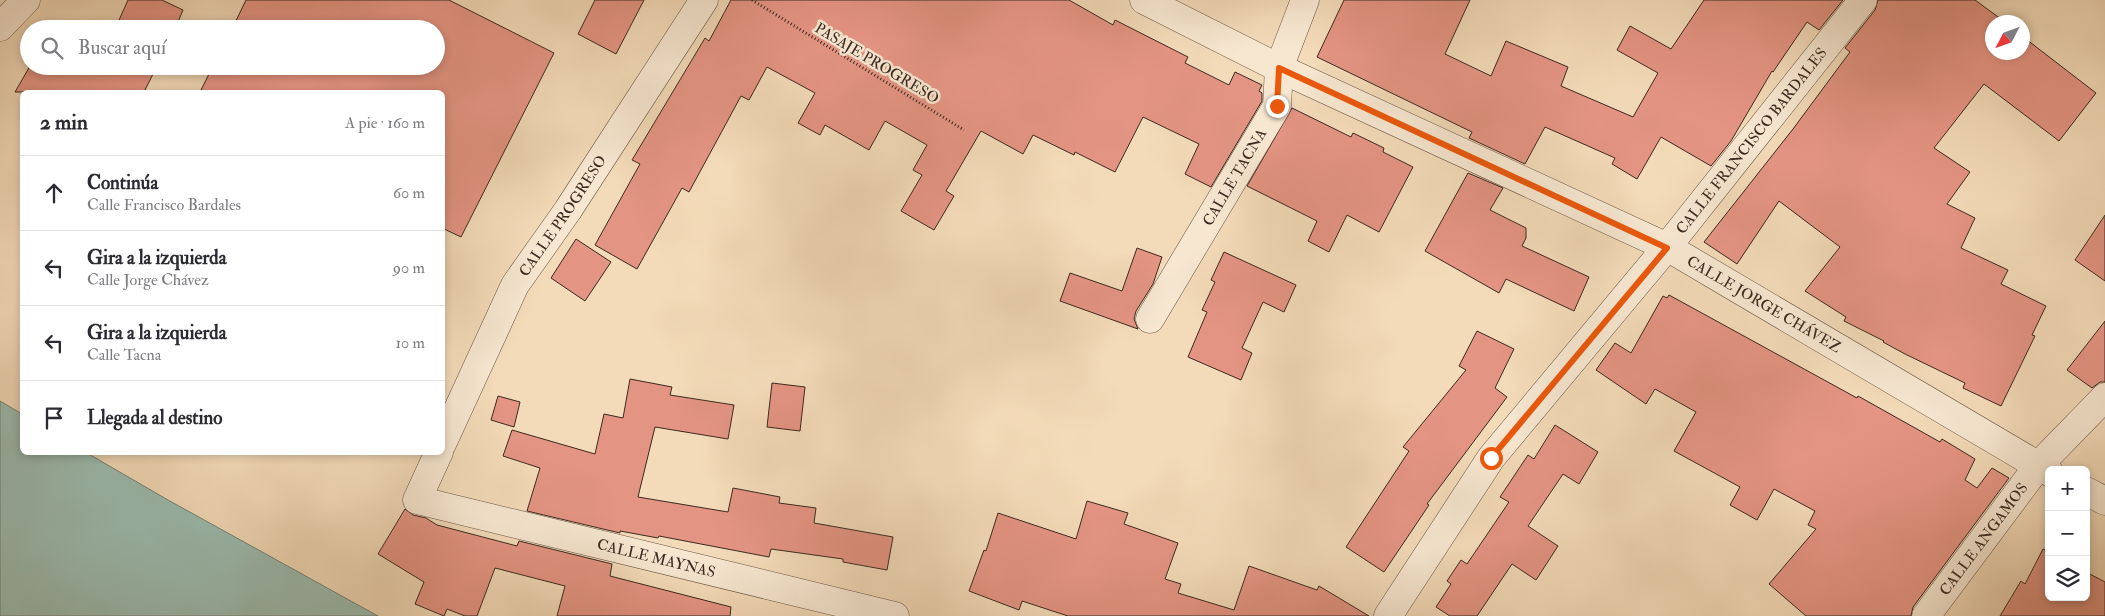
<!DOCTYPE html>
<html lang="es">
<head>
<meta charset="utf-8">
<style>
  body { margin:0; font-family:"IM FELL Double Pica",serif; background:#f2f2f3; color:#2b2b33 }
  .controls { position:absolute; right:15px; bottom:15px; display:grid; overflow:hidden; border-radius:8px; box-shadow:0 2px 8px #0003 }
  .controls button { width:45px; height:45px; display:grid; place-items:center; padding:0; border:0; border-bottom:1px solid #e1e1e2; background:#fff; color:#2b2b33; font:25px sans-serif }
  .compass { position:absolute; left:1985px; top:15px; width:45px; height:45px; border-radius:50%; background:#fff; box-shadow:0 2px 8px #0003; rotate:229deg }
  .stop { position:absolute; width:15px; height:15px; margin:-11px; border:4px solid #ea580c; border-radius:50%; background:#fff }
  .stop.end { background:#ea580c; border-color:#fff; box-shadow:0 1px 5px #0008 }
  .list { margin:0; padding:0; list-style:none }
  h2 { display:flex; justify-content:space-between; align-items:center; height:65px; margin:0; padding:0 20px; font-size:21px }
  h2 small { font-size:16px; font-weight:400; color:#7c7c81 }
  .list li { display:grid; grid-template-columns:32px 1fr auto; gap:15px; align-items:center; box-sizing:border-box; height:75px; padding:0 20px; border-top:1px solid #e1e1e2 }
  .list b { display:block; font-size:19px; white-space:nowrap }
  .list p { margin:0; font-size:16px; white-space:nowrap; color:#7c7c81 }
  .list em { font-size:16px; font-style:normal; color:#7c7c81 }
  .icon { flex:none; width:28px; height:28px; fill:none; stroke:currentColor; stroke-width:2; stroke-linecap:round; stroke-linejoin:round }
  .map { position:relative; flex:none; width:2105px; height:616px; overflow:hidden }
  .search { position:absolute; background:#fff; box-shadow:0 2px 8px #0003; left:20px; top:20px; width:425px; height:55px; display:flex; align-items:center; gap:12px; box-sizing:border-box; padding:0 18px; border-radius:28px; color:#7c7c81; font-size:19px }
  .panel { position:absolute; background:#fff; box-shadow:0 2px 8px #0003; left:20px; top:90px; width:425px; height:365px; border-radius:8px }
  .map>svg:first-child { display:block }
  .water { fill:#9bbbaf; stroke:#758176 }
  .building { fill:#e49483; stroke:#3b2920 }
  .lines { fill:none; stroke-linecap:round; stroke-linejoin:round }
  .minor-casing { stroke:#695546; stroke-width:29 }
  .path { stroke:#3b2920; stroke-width:3; stroke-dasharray:1 2.5; stroke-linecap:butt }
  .minor { stroke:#f7e7d1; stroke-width:28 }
  .route { stroke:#ea580c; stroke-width:6 }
  .labels { text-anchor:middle; stroke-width:5; stroke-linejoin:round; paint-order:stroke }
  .street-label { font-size:15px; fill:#3b2920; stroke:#f7e7d1 }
</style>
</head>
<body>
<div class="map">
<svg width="2105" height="616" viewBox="0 0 2105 616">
  <rect width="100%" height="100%" fill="#f3dab8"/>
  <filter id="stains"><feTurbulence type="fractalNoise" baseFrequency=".004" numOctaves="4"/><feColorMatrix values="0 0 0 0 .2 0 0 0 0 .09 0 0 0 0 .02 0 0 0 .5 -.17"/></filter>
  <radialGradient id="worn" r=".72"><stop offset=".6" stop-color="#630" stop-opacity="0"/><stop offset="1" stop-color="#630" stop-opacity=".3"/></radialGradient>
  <path class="water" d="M 0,401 L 22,414 L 22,452 L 87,453 L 168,500 L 378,616 L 0,616 Z"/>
  <path class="building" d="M 128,0 L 162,0 L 183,10 L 175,29 L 115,29 Z
    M 246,0 L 449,0 L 554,53 L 461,237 L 442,228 L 442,92 L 200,92 L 213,66 L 436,66 L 436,29 L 232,29 Z
    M 595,0 L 644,0 L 616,54 L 578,34 Z
    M 731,0 L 1069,0 L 1113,25 L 1115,20 L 1188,57 L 1185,63 L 1229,85 L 1235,72 L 1262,85 L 1259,91 L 1262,93 L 1262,101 L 1211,187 L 1185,174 L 1199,144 L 1143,117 L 1115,172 L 1075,152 L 1074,155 L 1033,135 L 1023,154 L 981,131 L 946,191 L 954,196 L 934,230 L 901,211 L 922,175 L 913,170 L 927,145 L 885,121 L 869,150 L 825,125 L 820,135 L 798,123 L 815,93 L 767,67 L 749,100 L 741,96 L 689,192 L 682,188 L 637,269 L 595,245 L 640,164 L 632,160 L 705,38 L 709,41 Z
    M 1344,0 L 1470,0 L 1445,54 L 1491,76 L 1506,41 L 1568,67 L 1561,86 L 1633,117 L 1658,73 L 1617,50 L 1630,26 L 1671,49 L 1704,0 L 1843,0 L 1819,30 L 1807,22 L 1773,72 L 1772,71 L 1731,141 L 1711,166 L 1661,137 L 1637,179 L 1612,164 L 1615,158 L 1545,127 L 1525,164 L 1469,138 L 1472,132 L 1317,57 Z
    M 1878,0 L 1975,0 L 2005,22 L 1992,22 L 1992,52 L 2022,52 L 2022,36 L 2096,93 L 2059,141 L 1984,84 L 1934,148 L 1970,172 L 1947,204 L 1975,218 L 1961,248 L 2008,270 L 2001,284 L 2046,306 L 2032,335 L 2035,336 L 2001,406 L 1963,388 L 1965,383 L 1905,354 L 1883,342 L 1884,341 L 1844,321 L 1846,317 L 1805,291 L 1840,247 L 1779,201 L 1737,264 L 1704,242 L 1793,129 L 1850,52 L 1845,48 L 1875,10 Z
    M 30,66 L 78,66 L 94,74 L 97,66 L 157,66 L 144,92 L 15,92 Z
    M 1292,108 L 1351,137 L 1353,133 L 1384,148 L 1383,152 L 1413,167 L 1379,232 L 1347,215 L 1329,252 L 1308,241 L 1317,221 L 1247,186 Z
    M 1468,173 L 1503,188 L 1490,210 L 1526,228 L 1526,238 L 1522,246 L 1589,277 L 1574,311 L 1506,279 L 1499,293 L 1425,251 Z
    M 2105,215 L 2105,281 L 2075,260 Z
    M 576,239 L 611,262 L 585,301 L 551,278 Z
    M 1137,248 L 1162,257 L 1153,284 L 1136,311 L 1134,319 L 1138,329 L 1060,301 L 1070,273 L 1122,291 Z
    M 1224,252 L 1296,285 L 1284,312 L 1263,302 L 1242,348 L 1252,353 L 1241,380 L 1188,357 L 1207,312 L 1202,310 L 1215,282 L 1211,280 Z
    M 1669,295 L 1857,398 L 1858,396 L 1940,442 L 1942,439 L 1975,459 L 1965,480 L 1977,488 L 1992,468 L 2009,478 L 1913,607 L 1911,616 L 1806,616 L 1769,584 L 1816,529 L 1808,525 L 1815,511 L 1774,489 L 1757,520 L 1730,505 L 1740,487 L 1674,451 L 1696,412 L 1655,389 L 1646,404 L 1596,370 L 1615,343 L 1631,353 L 1663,296 L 1667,298 Z
    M 2105,321 L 2105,382 L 2100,382 L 2092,388 L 2067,370 Z
    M 1477,331 L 1514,349 L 1495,388 L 1507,397 L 1427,504 L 1429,505 L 1384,572 L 1346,547 L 1409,451 L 1403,447 L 1466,370 L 1459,366 Z
    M 630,379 L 672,387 L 670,395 L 734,405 L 728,439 L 655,427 L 638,497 L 728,512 L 733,488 L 780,497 L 779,503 L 816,508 L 814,523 L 893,537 L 887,570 L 843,562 L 843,559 L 771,549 L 769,557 L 659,536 L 658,538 L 620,531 L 620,533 L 527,511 L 540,468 L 503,456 L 512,430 L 595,454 L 604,414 L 623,418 Z
    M 772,383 L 805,387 L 800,431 L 767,427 Z
    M 498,396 L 520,402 L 514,427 L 491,420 Z
    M 1555,425 L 1598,452 L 1579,484 L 1563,474 L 1528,526 L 1558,546 L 1536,580 L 1512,564 L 1477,616 L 1450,616 L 1436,607 L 1451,584 L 1447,581 L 1461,560 L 1467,564 L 1509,502 L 1500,497 L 1528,455 L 1534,459 Z
    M 1087,501 L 1128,513 L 1124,524 L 1178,543 L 1165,579 L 1181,584 L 1178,593 L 1234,610 L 1249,566 L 1317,590 L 1319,586 L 1369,616 L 1068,616 L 1022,601 L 1019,610 L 969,591 L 984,550 L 986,551 L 998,513 L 1076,539 Z
    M 405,509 L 413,515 L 426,518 L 437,525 L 517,546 L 519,541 L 612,564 L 610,576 L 731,607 L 730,616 L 557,616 L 565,586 L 495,568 L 477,616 L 465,616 L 447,609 L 444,616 L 415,604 L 424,582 L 378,554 Z
    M 2043,549 L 2049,552 L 2049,597 L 2086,597 L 2086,572 L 2105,582 L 2105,616 L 2000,616 L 2021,581 L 2025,584 Z"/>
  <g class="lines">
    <defs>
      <g id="minor">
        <path id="s1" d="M 1144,0 L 1279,68 L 1667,247 L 2049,472"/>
        <path d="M 0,27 L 26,0"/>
        <path id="s2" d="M 1150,319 L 1277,106 L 1279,68 L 1305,0"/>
        <path id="s3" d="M 442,444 L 515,285 L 568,210 L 704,0"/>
        <path id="s4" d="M 439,452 L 417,500 L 895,616"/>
        <path d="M 2086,491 L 2105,501"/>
        <path id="s5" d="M 1388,616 L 1491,458 L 1667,247 L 1863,0"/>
        <path id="s6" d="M 1926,616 L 2038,466 L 2105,397"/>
      </g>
    </defs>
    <use href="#minor" class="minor-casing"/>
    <path class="path" d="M 752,0 L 964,130"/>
    <use href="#minor" class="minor"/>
  </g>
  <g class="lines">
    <path class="route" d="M 1277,106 L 1279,68 L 1667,248 L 1491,458"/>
  </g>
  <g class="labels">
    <g class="street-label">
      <text transform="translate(877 63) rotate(31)" y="5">PASAJE PROGRESO</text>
      <text dy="5" stroke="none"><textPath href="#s5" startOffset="599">CALLE FRANCISCO BARDALES</textPath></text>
      <text dy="5" stroke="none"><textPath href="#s2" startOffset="165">CALLE TACNA</textPath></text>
      <text dy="5" stroke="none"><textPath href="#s3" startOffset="259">CALLE PROGRESO</textPath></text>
      <text dy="5" stroke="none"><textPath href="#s1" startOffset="691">CALLE JORGE CHÁVEZ</textPath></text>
      <text dy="5" stroke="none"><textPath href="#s6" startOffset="96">CALLE ANGAMOS</textPath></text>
      <text dy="5" stroke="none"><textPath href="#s4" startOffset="299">CALLE MAYNAS</textPath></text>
    </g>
  </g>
  <rect width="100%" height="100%" filter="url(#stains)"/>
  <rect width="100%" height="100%" fill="url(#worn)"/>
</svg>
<div class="controls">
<button>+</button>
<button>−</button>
<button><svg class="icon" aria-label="layers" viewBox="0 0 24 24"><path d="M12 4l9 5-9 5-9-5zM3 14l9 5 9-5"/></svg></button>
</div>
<svg class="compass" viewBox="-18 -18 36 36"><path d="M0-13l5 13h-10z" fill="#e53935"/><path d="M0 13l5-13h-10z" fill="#7c7c81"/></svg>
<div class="stop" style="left:1491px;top:458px"></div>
<div class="stop end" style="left:1277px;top:106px"></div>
<div class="search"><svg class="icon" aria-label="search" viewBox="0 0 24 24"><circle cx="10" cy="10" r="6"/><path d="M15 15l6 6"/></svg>Buscar aquí</div>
<section class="panel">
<h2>2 min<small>A pie · 160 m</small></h2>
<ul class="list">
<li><svg class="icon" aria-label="ahead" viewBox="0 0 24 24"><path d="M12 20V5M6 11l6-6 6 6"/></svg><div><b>Continúa</b><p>Calle Francisco Bardales</p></div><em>60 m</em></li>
<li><svg class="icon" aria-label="left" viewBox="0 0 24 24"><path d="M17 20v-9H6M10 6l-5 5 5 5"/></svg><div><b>Gira a la izquierda</b><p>Calle Jorge Chávez</p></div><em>90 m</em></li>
<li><svg class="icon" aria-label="left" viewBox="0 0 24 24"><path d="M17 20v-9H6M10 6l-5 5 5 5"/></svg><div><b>Gira a la izquierda</b><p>Calle Tacna</p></div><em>10 m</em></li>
<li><svg class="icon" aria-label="arrive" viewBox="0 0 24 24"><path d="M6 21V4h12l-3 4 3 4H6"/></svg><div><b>Llegada al destino</b></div></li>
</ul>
</section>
</div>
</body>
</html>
